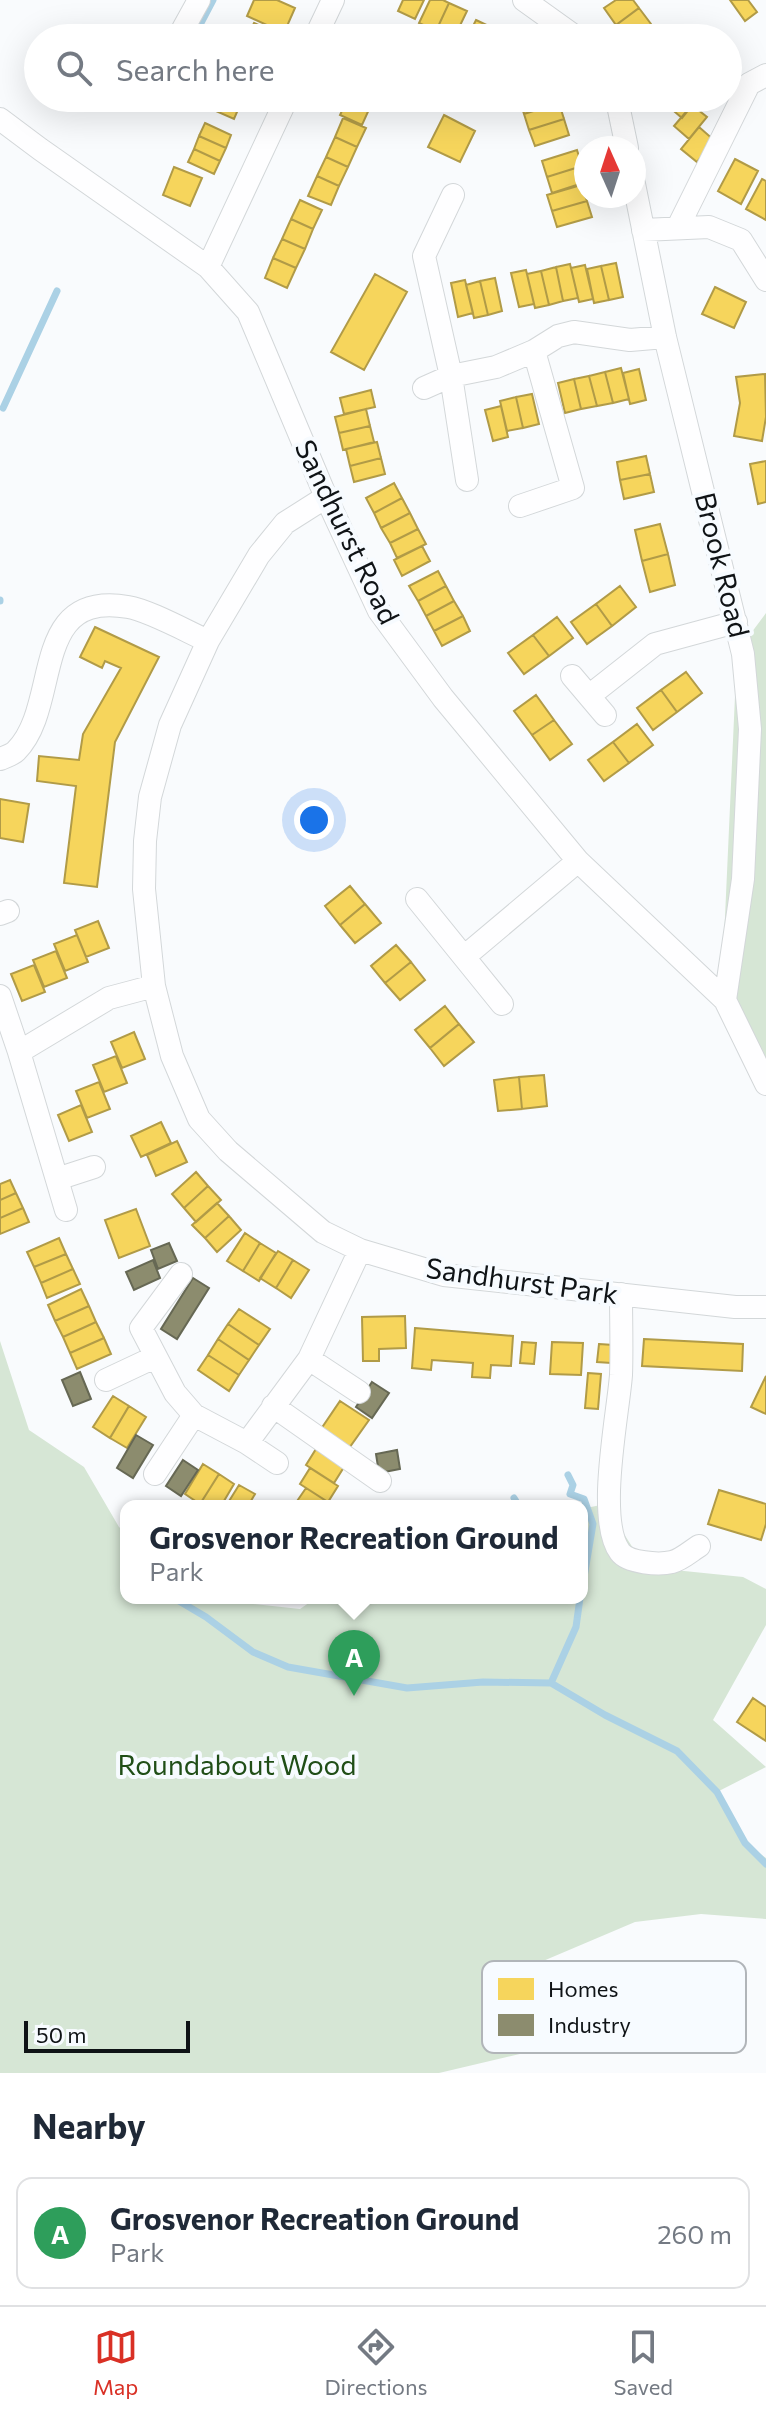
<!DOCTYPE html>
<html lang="en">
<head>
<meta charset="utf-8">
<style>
  body { margin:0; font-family:Commissioner,sans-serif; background:#f2f2f3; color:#1f2937 }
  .compass { position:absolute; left:574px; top:136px; width:72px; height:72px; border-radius:50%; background:#fff; box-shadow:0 8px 32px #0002; rotate:357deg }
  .scale { position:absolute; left:24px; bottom:20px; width:166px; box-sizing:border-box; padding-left:8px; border:4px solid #0f1316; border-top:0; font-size:22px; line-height:28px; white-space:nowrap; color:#0f1316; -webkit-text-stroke:6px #f7fbff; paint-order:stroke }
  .you { position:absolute; left:314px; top:820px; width:28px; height:28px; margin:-20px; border:6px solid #fff; border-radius:50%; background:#1a73e8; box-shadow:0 0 0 12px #1a73e833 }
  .badge { display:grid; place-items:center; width:52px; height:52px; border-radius:50%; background:#d93025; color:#fff; font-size:26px; font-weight:700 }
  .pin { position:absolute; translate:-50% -66px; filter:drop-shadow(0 2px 4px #0008) }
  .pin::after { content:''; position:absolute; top:42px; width:28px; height:24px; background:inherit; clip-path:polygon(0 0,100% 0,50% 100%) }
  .popup { position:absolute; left:120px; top:1500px; width:468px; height:104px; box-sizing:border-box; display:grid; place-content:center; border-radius:16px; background:#fff; filter:drop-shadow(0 2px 6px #0005); font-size:26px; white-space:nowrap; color:#747a83 }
  .popup b { font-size:30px; color:#1f2937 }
  .popup::after { content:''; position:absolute; left:50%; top:100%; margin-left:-16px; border:16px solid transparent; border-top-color:#fff }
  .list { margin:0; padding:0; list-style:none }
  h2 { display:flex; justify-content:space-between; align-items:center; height:104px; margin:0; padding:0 32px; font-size:34px }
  h2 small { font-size:26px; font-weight:400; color:#747a83 }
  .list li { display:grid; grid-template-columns:52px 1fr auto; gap:24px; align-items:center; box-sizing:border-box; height:112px; margin:0 16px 16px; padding:0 16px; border:2px solid #e0e1e3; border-radius:16px }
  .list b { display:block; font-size:30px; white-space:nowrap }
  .list p { margin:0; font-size:26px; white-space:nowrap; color:#747a83 }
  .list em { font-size:26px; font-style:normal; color:#747a83 }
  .icon { flex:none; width:44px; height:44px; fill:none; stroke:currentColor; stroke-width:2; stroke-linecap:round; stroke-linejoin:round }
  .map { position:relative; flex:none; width:766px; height:2073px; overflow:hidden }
  .search { position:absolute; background:#fff; box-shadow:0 8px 32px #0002; left:24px; right:24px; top:24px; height:88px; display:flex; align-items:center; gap:20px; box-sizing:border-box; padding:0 28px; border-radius:44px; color:#747a83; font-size:30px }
  .sheet { height:232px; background:#fff }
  nav { display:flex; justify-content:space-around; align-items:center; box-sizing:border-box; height:112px; border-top:2px solid #e0e1e3; background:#fff; font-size:22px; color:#747a83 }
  nav a { display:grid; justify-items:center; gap:4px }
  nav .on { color:#d93025 }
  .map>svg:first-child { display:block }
  .green { fill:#d6e6d5 }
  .homes { fill:#f6d55c; stroke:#b19b47; stroke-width:2 }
  .industry { fill:#8c8c6e; stroke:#666854; stroke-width:2 }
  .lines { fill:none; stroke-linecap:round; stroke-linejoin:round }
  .stream { stroke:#abd1e5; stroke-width:7 }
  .minor-casing { stroke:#d3d7d9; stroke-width:24 }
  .minor { stroke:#fefeff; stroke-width:22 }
  .labels { text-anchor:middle; stroke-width:8; stroke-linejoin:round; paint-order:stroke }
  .street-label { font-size:28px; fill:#0f1316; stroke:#f7fbff }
  .park-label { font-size:28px; fill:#204e17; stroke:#f7fbff }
  .key { fill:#f7fbff; stroke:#b1b5b9; stroke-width:2 }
  .key-label { font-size:22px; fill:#0f1316 }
</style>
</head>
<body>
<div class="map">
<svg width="766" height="2073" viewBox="0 0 766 2073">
  <rect width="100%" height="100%" fill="#f9fbfd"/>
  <path class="green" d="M 766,613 L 766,1065 L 722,983 L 737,652 Z
    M 0,1341 L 29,1430 L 84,1467 L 119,1527 L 126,1533 L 126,1598 L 240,1598 L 253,1604 L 300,1609 L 316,1598 L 582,1598 L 582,1509 L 605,1504 L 645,1567 L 743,1577 L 766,1589 L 766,1625 L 713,1720 L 766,1767 L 717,1792 L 745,1843 L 766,1858 L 766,1919 L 701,1914 L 635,1922 L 529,1967 L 550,2047 L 439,2073 L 0,2073 Z"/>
  <path class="homes" d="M 254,0 L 277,0 L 295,8 L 284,33 L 247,16 Z
    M 403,0 L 424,0 L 415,19 L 398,11 Z
    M 430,0 L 443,0 L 449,3 L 436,31 L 419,23 Z
    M 616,0 L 633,0 L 639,8 L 616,25 L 604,8 Z
    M 730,0 L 748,0 L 757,12 L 745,21 Z
    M 449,3 L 467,11 L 454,38 L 436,31 Z
    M 639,8 L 651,24 L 631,38 L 625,38 L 616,25 Z
    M 476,20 L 493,28 L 488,38 L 467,38 Z
    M 254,23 L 279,34 L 278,38 L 254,38 L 248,35 Z
    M 203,98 L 243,98 L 234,119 L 200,104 Z
    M 348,98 L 354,98 L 371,105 L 362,125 L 340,115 Z
    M 519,98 L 557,98 L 559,103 L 524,114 Z
    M 675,98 L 698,98 L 682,118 L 668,106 Z
    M 559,103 L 564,119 L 529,130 L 524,114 Z
    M 692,105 L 707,117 L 689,139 L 674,126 Z
    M 444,115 L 475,131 L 460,162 L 428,147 Z
    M 343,118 L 366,128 L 357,147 L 335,137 Z
    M 564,119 L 569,135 L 535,146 L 529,130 Z
    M 205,123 L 231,135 L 226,148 L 199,136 Z
    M 699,127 L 715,141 L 697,162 L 681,149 Z
    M 199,136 L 226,148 L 220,161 L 194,149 Z
    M 335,137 L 357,147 L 348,167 L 326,157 Z
    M 194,149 L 220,161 L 214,174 L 188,162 Z
    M 577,150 L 582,166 L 547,177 L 542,161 Z
    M 326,157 L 348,167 L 339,186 L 317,176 Z
    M 735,159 L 758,171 L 741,204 L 718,191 Z
    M 582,166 L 586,182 L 552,193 L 547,177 Z
    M 174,167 L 202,178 L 190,206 L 163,195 Z
    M 317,176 L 339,186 L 331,205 L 308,196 Z
    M 762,179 L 766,181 L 766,220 L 746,209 Z
    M 581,185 L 587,201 L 552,211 L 547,195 Z
    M 300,200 L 322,210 L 313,229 L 291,219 Z
    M 587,201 L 592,217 L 557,227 L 552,211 Z
    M 291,219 L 313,229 L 305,249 L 282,239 Z
    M 282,239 L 305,249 L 296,268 L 273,258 Z
    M 273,258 L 296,268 L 287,288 L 265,278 Z
    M 616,263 L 623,297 L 609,300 L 601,266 Z
    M 570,264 L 578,298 L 563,301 L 556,267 Z
    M 585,265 L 593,299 L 579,302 L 571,268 Z
    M 601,266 L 609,300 L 594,303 L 587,269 Z
    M 556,267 L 563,301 L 549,305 L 541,271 Z
    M 526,270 L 534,304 L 519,307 L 511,273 Z
    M 541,271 L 549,305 L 535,308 L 527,274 Z
    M 375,274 L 407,292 L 364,370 L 331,352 Z
    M 495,278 L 502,311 L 488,315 L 480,281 Z
    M 465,280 L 473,313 L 458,317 L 451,283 Z
    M 480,281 L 488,315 L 474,318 L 466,285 Z
    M 715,287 L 746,302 L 734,328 L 702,314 Z
    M 621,368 L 629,399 L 613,403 L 605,372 Z
    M 639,369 L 646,400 L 630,404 L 623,373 Z
    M 605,372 L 613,403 L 597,406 L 589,376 Z
    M 765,374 L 766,417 L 762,441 L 734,436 L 740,403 L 736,377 Z
    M 589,376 L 597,406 L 581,409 L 574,379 Z
    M 574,379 L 581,409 L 565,413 L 558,383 Z
    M 371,390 L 375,407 L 344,414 L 340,398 Z
    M 532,394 L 539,424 L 523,428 L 516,397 Z
    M 516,397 L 523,428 L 507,431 L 500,401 Z
    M 501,406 L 508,437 L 493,441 L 485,410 Z
    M 366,409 L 370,426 L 339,433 L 335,417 Z
    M 370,426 L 374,442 L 343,450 L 339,433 Z
    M 377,442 L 381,458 L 350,466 L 346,449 Z
    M 646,456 L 650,474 L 620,480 L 617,462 Z
    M 381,458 L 385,474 L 354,482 L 350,466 Z
    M 766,461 L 766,502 L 758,504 L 750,464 Z
    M 650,474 L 654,492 L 624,499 L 620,480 Z
    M 394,483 L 402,498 L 374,513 L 366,498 Z
    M 402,498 L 410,513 L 381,528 L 374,513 Z
    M 410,513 L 418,529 L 390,543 L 381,528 Z
    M 660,524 L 668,554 L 642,561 L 635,530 Z
    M 418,529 L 426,544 L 397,558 L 390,543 Z
    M 422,546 L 430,561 L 402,576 L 394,560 Z
    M 668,554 L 675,585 L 650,592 L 642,561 Z
    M 438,571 L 446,586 L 418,601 L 409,586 Z
    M 446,586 L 454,601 L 426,616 L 418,601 Z
    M 620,586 L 636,607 L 612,626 L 596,604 Z
    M 454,601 L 463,616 L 434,631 L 426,616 Z
    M 596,604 L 612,626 L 587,644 L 571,622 Z
    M 463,616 L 470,631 L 442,646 L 434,631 Z
    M 557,617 L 573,638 L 549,656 L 533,635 Z
    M 95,627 L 159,657 L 115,742 L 97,887 L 64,883 L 76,786 L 37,781 L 39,756 L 79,760 L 83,734 L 121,668 L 105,661 L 102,668 L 80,657 Z
    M 533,635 L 549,656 L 524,674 L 508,653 Z
    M 686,672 L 702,693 L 677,712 L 661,690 Z
    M 661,690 L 677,712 L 653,730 L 637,708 Z
    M 536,695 L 554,720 L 532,735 L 514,711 Z
    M 554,720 L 572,744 L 550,760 L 532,735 Z
    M 637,724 L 653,745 L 629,763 L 613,742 Z
    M 613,742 L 629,763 L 604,781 L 588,760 Z
    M 0,799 L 29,804 L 23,842 L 0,838 Z
    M 350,886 L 365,904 L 340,925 L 325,906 Z
    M 365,904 L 381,923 L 355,943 L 340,925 Z
    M 98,921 L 109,948 L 86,957 L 75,930 Z
    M 77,935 L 88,962 L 65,971 L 54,944 Z
    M 396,945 L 411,962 L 385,983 L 371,966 Z
    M 56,951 L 67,978 L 44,987 L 33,960 Z
    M 411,962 L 425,980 L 400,1000 L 385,983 Z
    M 34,965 L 45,992 L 22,1001 L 11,974 Z
    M 445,1006 L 459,1024 L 430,1048 L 415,1030 Z
    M 459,1024 L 474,1042 L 444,1066 L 430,1048 Z
    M 134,1032 L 145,1059 L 122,1068 L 111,1042 Z
    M 116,1056 L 127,1083 L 104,1092 L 93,1065 Z
    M 544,1075 L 547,1106 L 522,1109 L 519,1077 Z
    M 519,1077 L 522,1109 L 498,1111 L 494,1080 Z
    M 99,1082 L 110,1109 L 87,1118 L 76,1091 Z
    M 81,1105 L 92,1132 L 69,1141 L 58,1115 Z
    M 161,1122 L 171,1143 L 141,1157 L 131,1136 Z
    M 177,1141 L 187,1162 L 156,1176 L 147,1155 Z
    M 196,1172 L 208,1186 L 184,1208 L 172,1194 Z
    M 10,1180 L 16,1193 L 0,1200 L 0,1184 Z
    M 208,1186 L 221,1200 L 196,1222 L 184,1208 Z
    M 16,1193 L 23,1208 L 0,1218 L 0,1200 Z
    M 217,1203 L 229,1216 L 205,1238 L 192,1225 Z
    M 23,1208 L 29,1222 L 0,1234 L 0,1218 Z
    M 136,1209 L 150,1246 L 119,1258 L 105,1220 Z
    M 229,1216 L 241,1230 L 217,1252 L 205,1238 Z
    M 245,1233 L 260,1243 L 243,1271 L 227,1261 Z
    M 59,1238 L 66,1254 L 34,1267 L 27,1252 Z
    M 260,1243 L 276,1253 L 259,1281 L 243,1271 Z
    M 278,1251 L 293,1260 L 276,1288 L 260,1278 Z
    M 66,1254 L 73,1269 L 41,1283 L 34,1267 Z
    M 293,1260 L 309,1270 L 291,1298 L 276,1288 Z
    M 73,1269 L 80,1284 L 47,1298 L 41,1283 Z
    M 81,1289 L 89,1306 L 55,1321 L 48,1305 Z
    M 89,1306 L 96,1322 L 63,1337 L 55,1321 Z
    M 239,1309 L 270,1329 L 259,1345 L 228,1324 Z
    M 405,1316 L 406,1348 L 379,1349 L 379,1361 L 363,1361 L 362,1317 Z
    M 96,1322 L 104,1338 L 70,1353 L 63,1337 Z
    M 228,1324 L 259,1345 L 249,1360 L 218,1339 Z
    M 415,1328 L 513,1336 L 511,1366 L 491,1365 L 490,1378 L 472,1377 L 473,1363 L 432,1360 L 431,1370 L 412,1368 Z
    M 104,1338 L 111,1354 L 77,1369 L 70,1353 Z
    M 218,1339 L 249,1360 L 239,1375 L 208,1355 Z
    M 644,1339 L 743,1344 L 742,1371 L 642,1366 Z
    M 522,1342 L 536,1343 L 534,1364 L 520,1363 Z
    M 552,1342 L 583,1343 L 581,1375 L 550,1374 Z
    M 599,1344 L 613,1345 L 611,1363 L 597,1362 Z
    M 208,1355 L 239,1375 L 229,1391 L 198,1370 Z
    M 588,1373 L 601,1374 L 598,1409 L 585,1408 Z
    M 766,1376 L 766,1414 L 751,1407 Z
    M 113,1396 L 129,1406 L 110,1438 L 93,1427 Z
    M 340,1401 L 369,1420 L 347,1451 L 319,1432 Z
    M 129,1406 L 146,1417 L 127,1448 L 110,1438 Z
    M 316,1449 L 344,1467 L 334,1483 L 306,1465 Z
    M 203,1464 L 219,1474 L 200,1504 L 185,1494 Z
    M 310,1468 L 338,1486 L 328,1502 L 300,1484 Z
    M 219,1474 L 234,1484 L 221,1506 L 204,1506 L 200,1504 Z
    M 239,1485 L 255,1494 L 248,1506 L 226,1506 Z
    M 306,1488 L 334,1506 L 299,1506 L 295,1504 Z
    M 719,1490 L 766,1504 L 766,1524 L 761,1540 L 708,1524 Z
    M 753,1698 L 766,1707 L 766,1741 L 737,1722 Z"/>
  <path class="industry" d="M 169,1243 L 177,1261 L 158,1269 L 151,1250 Z
    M 153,1260 L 160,1278 L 134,1290 L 126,1272 Z
    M 193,1278 L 209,1288 L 177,1339 L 161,1329 Z
    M 80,1372 L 91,1399 L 73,1406 L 62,1380 Z
    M 372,1382 L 389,1393 L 372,1418 L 356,1407 Z
    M 136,1435 L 153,1445 L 133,1478 L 117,1468 Z
    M 397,1450 L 400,1469 L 379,1473 L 376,1454 Z
    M 183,1460 L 198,1470 L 181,1496 L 166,1486 Z"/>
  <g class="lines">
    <path class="stream" d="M 193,38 L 213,0
      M 3,408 L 57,291
      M 0,601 L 0,600
      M 568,1475 L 573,1485 L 570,1494 L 584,1499 L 593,1524 L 582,1589
      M 514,1498 L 519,1506
      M 174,1598 L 206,1617 L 253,1652 L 288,1667 L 407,1688 L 483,1682 L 551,1683 L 605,1715 L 677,1751 L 717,1792 L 745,1843 L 766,1864
      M 551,1683 L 576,1627 L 580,1598"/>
    <defs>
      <path id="minor" d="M 524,0 L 577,38
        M 178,38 L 199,0
        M 315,38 L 333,0
        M 614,98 L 618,105 L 627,148
        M 0,119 L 40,149 L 208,267 L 248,312 L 326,497 L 379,611 L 443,698 L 578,861 L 725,1000 L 766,1084
        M 634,184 L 665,337 L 743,654 L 750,729 L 743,879 L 725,1000
        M 453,195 L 424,256 L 451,376 L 467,480
        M 678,227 L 749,84 L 766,75
        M 643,230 L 709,227 L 741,240 L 766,280
        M 208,267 L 287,98
        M 424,388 L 451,376 L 496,367 L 534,351 L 558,336 L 574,332 L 630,340 L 665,337
        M 326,497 L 285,523 L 259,555 L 208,641 L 170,725 L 150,797 L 145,841 L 144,889 L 154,986 L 172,1056 L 199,1119 L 228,1151 L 323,1232 L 360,1250 L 444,1275 L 735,1307 L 766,1307
        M 520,506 L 573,488 L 534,351
        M 572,676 L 605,715
        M 589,696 L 655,644 L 736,622
        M 0,759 C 5,757 12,755 16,751 C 62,705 28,590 128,607 C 148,610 188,632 208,641
        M 417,899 L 502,1004
        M 0,914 L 8,911
        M 464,957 L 578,861
        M 0,996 L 19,1052 L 66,1210
        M 19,1052 L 109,998 L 154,986
        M 57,1179 L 94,1167
        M 181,1274 L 141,1328 L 175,1393 L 194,1415 L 247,1443 L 309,1359 L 360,1250
        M 621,1294 C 621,1321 622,1348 621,1375 C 618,1415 596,1520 620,1552 C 628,1563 659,1565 672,1562 C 681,1560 691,1551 699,1546
        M 309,1359 L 359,1392
        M 106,1380 L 155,1357
        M 273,1406 L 380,1481
        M 247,1443 L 277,1463
        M 155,1474 L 194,1415"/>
    </defs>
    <use href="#minor" class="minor-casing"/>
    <use href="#minor" class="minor"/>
  </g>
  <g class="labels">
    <g class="street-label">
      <text transform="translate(347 532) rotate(64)" y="10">Sandhurst Road</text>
      <text transform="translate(722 565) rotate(76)" y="10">Brook Road</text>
      <text transform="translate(522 1281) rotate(8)" y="10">Sandhurst Park</text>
    </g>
    <g class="park-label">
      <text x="237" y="1775">Roundabout Wood</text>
    </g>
  </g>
  <rect x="482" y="1961" width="264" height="92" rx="12" class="key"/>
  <rect x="498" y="1978" width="36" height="22" fill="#f6d55c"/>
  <rect x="498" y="2014" width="36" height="22" fill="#8c8c6e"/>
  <g class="key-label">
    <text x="548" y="1997">Homes</text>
    <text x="548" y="2033">Industry</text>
  </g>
</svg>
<svg class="compass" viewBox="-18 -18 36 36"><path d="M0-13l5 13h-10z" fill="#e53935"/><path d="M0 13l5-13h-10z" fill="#747a83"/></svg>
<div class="scale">50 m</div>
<div class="you"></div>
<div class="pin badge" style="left:354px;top:1696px;background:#2e9e5b">A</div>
<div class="popup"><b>Grosvenor Recreation Ground</b>Park</div>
<div class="search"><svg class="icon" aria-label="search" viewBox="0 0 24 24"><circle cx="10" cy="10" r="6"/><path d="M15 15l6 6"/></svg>Search here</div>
</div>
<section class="sheet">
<h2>Nearby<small></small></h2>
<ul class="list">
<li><span class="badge" style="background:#2e9e5b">A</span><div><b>Grosvenor Recreation Ground</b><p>Park</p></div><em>260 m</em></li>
</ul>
</section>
<nav>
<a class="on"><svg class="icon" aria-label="map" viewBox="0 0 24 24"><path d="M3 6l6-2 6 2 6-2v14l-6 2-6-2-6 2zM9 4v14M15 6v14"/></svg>Map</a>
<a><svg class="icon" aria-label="directions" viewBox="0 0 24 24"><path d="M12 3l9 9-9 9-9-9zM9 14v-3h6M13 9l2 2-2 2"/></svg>Directions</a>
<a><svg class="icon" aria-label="saved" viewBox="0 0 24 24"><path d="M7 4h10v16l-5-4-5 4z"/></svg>Saved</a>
</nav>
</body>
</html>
